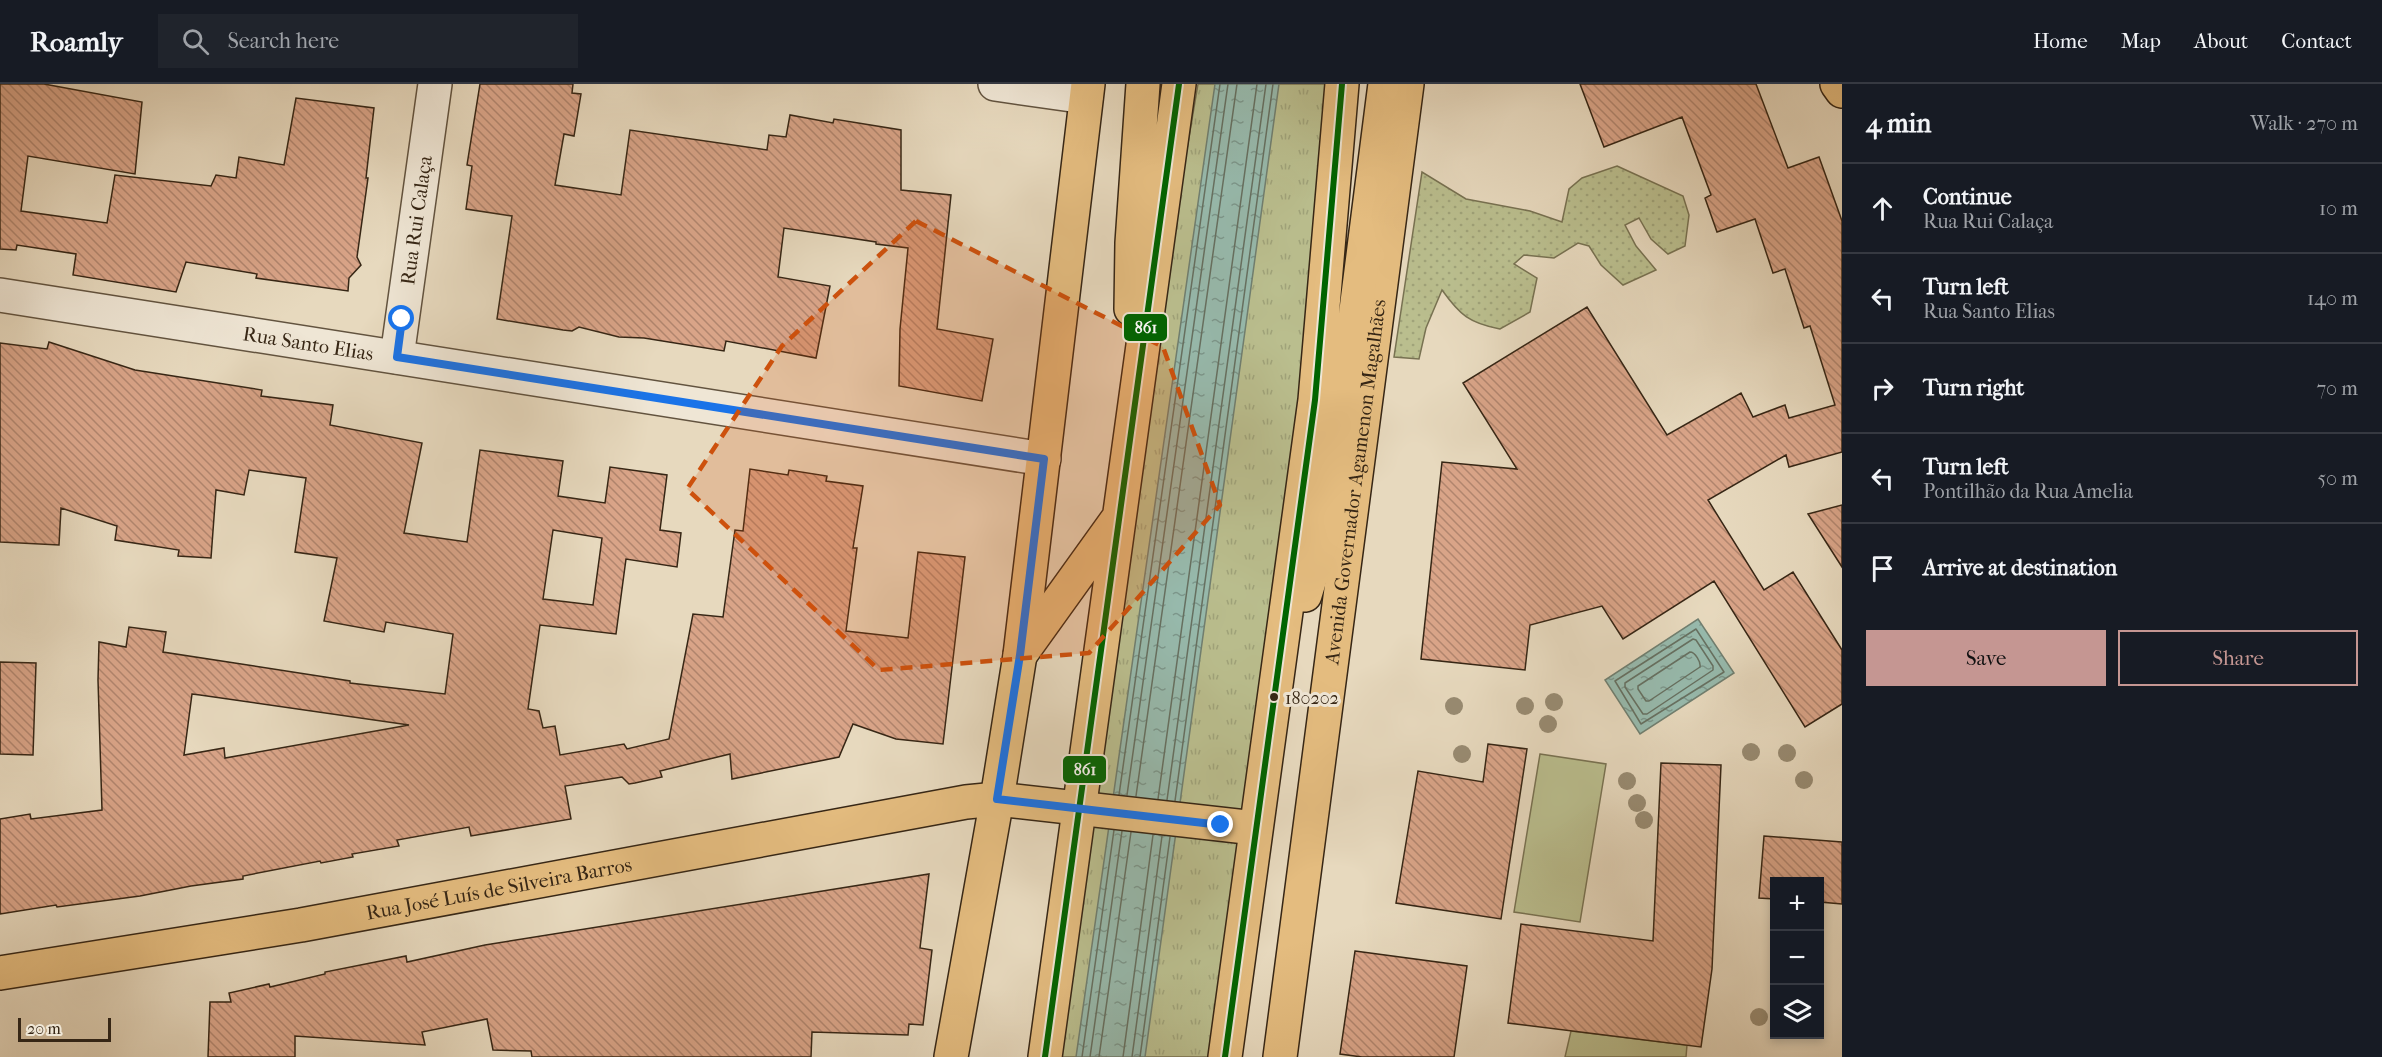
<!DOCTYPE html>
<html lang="en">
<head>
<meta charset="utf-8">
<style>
  body { margin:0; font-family:"IM FELL French Canon",serif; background:#20242c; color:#f1f3f6 }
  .controls { position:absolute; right:18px; bottom:18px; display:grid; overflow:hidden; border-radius:0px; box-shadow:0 3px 9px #0003 }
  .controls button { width:54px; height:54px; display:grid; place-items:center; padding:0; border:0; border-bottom:2px solid #363941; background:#171b24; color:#f1f3f6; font:30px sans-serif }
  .scale { position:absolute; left:18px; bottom:15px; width:93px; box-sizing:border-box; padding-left:6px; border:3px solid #362615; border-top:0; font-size:16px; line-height:21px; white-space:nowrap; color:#362615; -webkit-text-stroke:4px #efe6d5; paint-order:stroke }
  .stop { position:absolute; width:18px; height:18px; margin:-14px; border:4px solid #1a73e8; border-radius:50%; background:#fff }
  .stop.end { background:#1a73e8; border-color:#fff; box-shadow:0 2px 6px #0008 }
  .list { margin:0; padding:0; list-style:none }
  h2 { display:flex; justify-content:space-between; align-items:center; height:78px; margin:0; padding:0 24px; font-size:26px }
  h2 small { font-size:20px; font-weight:400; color:#9ea1a6 }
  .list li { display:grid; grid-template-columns:39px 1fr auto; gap:18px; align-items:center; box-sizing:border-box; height:90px; padding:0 24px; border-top:2px solid #363941 }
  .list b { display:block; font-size:22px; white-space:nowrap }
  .list p { margin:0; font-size:20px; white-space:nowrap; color:#9ea1a6 }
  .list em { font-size:20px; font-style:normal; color:#9ea1a6 }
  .actions { display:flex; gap:12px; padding:18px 24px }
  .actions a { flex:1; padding:14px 0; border:2px solid #c59692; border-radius:0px; text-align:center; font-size:21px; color:#c59692 }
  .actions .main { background:#c59692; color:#111 }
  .icon { flex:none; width:33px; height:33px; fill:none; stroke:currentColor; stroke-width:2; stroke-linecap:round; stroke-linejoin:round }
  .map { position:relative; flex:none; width:1842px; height:973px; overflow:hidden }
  header { display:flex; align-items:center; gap:36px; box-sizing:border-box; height:84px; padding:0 30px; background:#171b24; border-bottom:2px solid #363941 }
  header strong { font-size:28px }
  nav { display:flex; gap:33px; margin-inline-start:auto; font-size:21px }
  .search { width:420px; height:54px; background:#20242c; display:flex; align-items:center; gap:15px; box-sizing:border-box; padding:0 21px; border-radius:0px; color:#9ea1a6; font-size:22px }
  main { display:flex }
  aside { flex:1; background:#171b24 }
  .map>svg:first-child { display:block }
  .grass { fill:url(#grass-dots); stroke:#787252; stroke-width:1.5 }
  .park { fill:url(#park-tufts); stroke:#787252; stroke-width:1.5 }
  .pitch { fill:#babe8e; stroke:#787252; stroke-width:1.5 }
  .water { fill:url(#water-ripples); stroke:#707f70; stroke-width:1.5 }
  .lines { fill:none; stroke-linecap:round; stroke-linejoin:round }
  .shore { stroke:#667061; stroke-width:1.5 }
  .building { fill:url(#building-back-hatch); stroke:#362615; stroke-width:1.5; fill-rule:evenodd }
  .minor-casing { stroke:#62533f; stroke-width:36 }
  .major-casing { stroke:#362615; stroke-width:36 }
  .highway-casing { stroke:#362615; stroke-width:36 }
  .minor { stroke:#efe6d5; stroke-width:33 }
  .major { stroke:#e4bc7f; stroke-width:33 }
  .highway { stroke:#e4bc7f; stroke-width:33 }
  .bus-1-casing { stroke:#efe6d5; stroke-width:10 }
  .bus-1 { stroke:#006400; stroke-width:6 }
  .tree { fill:#988b72 }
  .route { stroke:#1a73e8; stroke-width:8 }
  .marked { fill:#cd510d; fill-opacity:0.2; stroke:#cd510d; stroke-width:4.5; stroke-dasharray:12 8; stroke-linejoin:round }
  .bus-dot { fill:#362615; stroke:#efe6d5; stroke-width:2 }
  .labels { text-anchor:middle; stroke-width:6; stroke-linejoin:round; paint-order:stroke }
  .bus-label { font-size:18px; fill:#362615; stroke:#efe6d5; text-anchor:start }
  .street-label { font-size:20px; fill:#362615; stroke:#efe6d5 }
  .line-badge { stroke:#efe6d5; stroke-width:2 }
  .badge-label { font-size:16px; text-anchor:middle; font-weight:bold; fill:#fff }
</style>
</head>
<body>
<header>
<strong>Roamly</strong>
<div class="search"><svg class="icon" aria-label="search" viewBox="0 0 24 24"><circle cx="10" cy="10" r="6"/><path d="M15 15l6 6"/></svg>Search here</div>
<nav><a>Home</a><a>Map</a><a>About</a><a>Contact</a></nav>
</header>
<main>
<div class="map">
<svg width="1842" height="973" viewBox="0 0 1842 973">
  <defs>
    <pattern id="grass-dots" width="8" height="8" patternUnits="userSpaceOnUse" patternTransform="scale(1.5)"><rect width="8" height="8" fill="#babe8e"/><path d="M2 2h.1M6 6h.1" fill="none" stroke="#a0a37a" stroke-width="1.8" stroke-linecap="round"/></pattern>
    <pattern id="park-tufts" width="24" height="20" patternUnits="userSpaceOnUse" patternTransform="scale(1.5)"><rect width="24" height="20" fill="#babe8e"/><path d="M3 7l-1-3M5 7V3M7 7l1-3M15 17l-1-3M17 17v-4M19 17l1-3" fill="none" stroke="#a0a37a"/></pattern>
    <pattern id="water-ripples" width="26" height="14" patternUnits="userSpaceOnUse" patternTransform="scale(1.5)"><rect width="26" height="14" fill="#97baad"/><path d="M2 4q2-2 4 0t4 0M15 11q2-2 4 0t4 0" fill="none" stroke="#7c978c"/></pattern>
    <pattern id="building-back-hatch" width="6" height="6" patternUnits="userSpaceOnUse" patternTransform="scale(1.5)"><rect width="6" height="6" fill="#d9a488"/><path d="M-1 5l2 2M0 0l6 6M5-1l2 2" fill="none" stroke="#b1856e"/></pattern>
  </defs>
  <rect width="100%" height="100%" fill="#e7d9be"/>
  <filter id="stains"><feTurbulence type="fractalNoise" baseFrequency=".00333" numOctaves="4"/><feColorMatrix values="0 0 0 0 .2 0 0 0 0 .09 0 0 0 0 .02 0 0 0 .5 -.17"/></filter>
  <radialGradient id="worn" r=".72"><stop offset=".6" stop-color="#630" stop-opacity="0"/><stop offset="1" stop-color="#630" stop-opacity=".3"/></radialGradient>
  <path class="grass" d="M 1617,82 L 1683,112 L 1689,131 L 1685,162 L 1668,170 L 1651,155 L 1639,134 L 1625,141 L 1636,162 L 1656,186 L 1623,201 L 1601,181 L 1589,162 L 1578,159 L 1554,174 L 1524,171 L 1514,180 L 1537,194 L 1530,228 L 1500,245 C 1469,239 1460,231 1442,206 L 1426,244 L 1419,275 L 1394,273 L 1422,88 L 1466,115 L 1530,127 L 1562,138 L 1569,105 L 1582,94 Z"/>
  <path class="park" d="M 1198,0 L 1349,0 L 1225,973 L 1048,973 L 1170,166 Z"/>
  <path class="pitch" d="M 1540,670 L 1606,680 L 1580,838 L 1514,828 Z
    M 1571,947 L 1687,961 L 1686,973 L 1565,973 Z"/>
  <path class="water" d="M 1215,0 L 1279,0 L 1145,973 L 1076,973 Z
    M 1698,535 L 1734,589 L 1640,650 L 1605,596 Z"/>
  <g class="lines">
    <path class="shore" d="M 1696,545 L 1724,588 L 1641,640 L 1615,597 Z
      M 1693,555 L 1696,556 L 1713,582 L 1713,586 L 1647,630 L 1643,630 L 1625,603 L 1625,599 Z
      M 1690,568 C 1695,568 1701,578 1700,583 L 1649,617 L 1646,617 L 1638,605 L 1638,602 Z
      M 1119,711 L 1220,0
      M 1127,711 L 1228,0
      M 1136,712 L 1237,0
      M 1158,715 L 1257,0
      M 1167,716 L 1266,0
      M 1175,717 L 1273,0
      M 1082,973 L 1114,746
      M 1090,973 L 1122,747
      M 1099,973 L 1131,748
      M 1123,973 L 1153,751
      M 1132,973 L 1162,752
      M 1140,973 L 1170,753"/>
  </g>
  <path class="building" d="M 0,0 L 44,0 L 142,18 L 135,90 L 28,72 L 21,127 L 107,139 L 115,91 L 211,102 L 216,91 L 236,94 L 239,73 L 284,81 L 296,14 L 374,24 L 366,94 L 368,94 L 357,173 L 361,181 L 349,194 L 348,207 L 256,194 L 257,190 L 186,178 L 176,208 L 73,191 L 76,170 L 17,161 L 16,166 L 0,165 Z
    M 480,0 L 573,0 L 572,9 L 581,10 L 574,52 L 564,50 L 555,101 L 621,111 L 630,46 L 767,66 L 769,51 L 786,53 L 790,31 L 833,39 L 834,35 L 901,46 L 901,106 L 951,111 L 937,245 L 993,255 L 982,317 L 899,302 L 900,245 L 908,164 L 876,160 L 876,158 L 784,144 L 778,193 L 830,202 L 816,274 L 726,257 L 724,267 L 644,254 L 619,253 L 579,243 L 572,247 L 563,246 L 497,235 L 512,132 L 466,125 L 472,82 L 467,81 Z
    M 1580,0 L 1756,0 L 1788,84 L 1819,73 L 1842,137 L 1842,368 L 1789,383 L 1786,371 L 1708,416 L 1764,506 L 1793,488 L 1842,566 L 1842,620 L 1805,643 L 1714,497 L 1623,555 L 1602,522 L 1530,541 L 1525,586 L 1421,575 L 1442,378 L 1517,385 L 1463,299 L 1587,223 L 1667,351 L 1741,309 L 1753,333 L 1785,321 L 1789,334 L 1835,321 L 1810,242 L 1804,244 L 1785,185 L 1773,189 L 1755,135 L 1717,148 L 1705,114 L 1711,111 L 1682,33 L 1604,63 Z
    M 49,258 L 135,286 L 262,306 L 261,312 L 333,321 L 330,341 L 422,359 L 404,449 L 467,458 L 480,366 L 563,377 L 558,412 L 605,419 L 610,383 L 667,391 L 660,446 L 681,449 L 677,483 L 626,475 L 616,550 L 540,541 L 528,625 L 539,627 L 543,644 L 555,642 L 560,671 L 624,660 L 627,665 L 669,655 L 693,530 L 723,533 L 735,446 L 743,447 L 750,385 L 788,391 L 789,386 L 827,392 L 826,397 L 863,402 L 853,464 L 857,464 L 846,547 L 908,554 L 918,468 L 965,473 L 943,660 L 896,655 L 853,640 L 839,673 L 732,695 L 730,670 L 660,687 L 662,693 L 635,699 L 629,700 L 622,693 L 565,702 L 571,735 L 471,752 L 469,743 L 397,756 L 399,762 L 352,770 L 353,773 L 321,779 L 320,777 L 243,792 L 243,795 L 191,802 L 140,812 L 57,823 L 56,821 L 0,830 L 0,735 L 30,730 L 31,735 L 102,726 L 98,596 L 99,558 L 126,563 L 129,543 L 166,548 L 163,568 L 325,593 L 350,597 L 350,599 L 445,610 L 453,550 L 386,538 L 384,548 L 324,537 L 337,474 L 295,468 L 306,394 L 249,386 L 244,411 L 216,406 L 211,474 L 178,472 L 179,466 L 115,456 L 117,442 L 61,424 L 59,461 L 0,458 L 0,259 L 47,265 ZM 553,446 L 602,454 L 593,521 L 543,515 ZM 192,610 L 200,611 L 409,641 L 225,674 L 224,664 L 184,671 Z
    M 1842,421 L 1842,483 L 1808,430 Z
    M 0,578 L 36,579 L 33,671 L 0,670 Z
    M 1488,660 L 1527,665 L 1501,835 L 1396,819 L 1418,687 L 1483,698 Z
    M 1661,679 L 1721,681 L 1712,885 L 1701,963 L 1508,939 L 1521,840 L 1653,857 Z
    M 1764,752 L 1842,758 L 1842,820 L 1820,818 L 1820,798 L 1774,798 L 1774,815 L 1759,814 Z
    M 929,790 L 920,864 L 932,866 L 923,941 L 909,940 L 908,951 L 812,948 L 811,973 L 532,973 L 531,967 L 493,966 L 487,935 L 422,948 L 425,961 L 295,952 L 295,973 L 208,973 L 210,918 L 231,918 L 229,909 L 269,900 L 270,903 L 325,890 L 325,888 L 406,872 L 407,878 L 485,861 Z
    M 1355,867 L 1467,882 L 1454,973 L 1362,973 L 1340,970 Z"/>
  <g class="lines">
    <defs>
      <g id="minor">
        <path d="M 995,0 L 1086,13"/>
        <path id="s1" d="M 0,211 L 1044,375"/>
        <path id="s2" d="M 397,273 L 435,0"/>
      </g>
      <g id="major">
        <path d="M 1837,0 L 1842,7"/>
        <path id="s3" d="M 0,889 L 301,841 L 966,718 L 997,715 L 1255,744"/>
        <path d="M 951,973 L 997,715 L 1020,571 L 1088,0"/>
        <path id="s4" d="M 1280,973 L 1407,0"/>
      </g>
      <path id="highway" d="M 1131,225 L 1132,159 L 1143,0
        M 1305,511 L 1330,429 L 1385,0
        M 1020,571 L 1117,436
        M 1045,973 L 1179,0
        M 1225,973 L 1315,316 L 1342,0"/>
    </defs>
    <use href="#minor" class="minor-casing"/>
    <use href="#major" class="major-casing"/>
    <use href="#highway" class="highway-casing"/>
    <use href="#minor" class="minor"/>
    <use href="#major" class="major"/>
    <use href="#highway" class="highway"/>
    <defs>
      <path id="bus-1" d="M 1045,973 L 1179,0
        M 1225,973 L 1315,316 L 1342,0"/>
    </defs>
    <use href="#bus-1" class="bus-1-casing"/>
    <use href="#bus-1" class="bus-1"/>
  </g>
  <g class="tree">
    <circle cx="1554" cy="618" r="9"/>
    <circle cx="1454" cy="622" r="9"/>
    <circle cx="1525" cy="622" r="9"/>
    <circle cx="1548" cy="640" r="9"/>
    <circle cx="1751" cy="668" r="9"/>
    <circle cx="1787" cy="669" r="9"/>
    <circle cx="1462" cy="670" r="9"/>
    <circle cx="1804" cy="696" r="9"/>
    <circle cx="1627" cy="697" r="9"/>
    <circle cx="1637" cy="719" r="9"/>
    <circle cx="1644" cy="736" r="9"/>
    <circle cx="1759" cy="933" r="9"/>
  </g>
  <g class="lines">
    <path class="route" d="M 402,235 L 397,273 L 1044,375 L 1020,571 L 997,715 L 1221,741"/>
  </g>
  <path class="marked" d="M 916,137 L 1163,263 L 1220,421 L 1089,569 L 879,586 L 687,405 L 782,262 Z"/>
  <circle class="bus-dot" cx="1274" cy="613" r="5"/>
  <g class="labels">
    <g class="bus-label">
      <text x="1285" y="620">180202</text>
    </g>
    <g class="street-label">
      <text dy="7" stroke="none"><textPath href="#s2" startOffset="138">Rua Rui Calaça</textPath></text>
      <text dy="7" stroke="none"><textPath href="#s1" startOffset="312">Rua Santo Elias</textPath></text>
      <text dy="7" stroke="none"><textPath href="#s4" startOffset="580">Avenida Governador Agamenon Magalhães</textPath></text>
      <text dy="7" stroke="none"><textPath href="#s3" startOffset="506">Rua José Luís de Silveira Barros</textPath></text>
    </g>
  </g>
  <g class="line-badge">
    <rect x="1123" y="229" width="45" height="29" rx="6" fill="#006400"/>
    <rect x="1062" y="671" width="45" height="29" rx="6" fill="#006400"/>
  </g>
  <g class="badge-label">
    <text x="1146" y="249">861</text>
    <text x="1085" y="691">861</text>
  </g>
  <rect width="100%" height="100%" filter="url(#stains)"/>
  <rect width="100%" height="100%" fill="url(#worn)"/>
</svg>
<div class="controls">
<button>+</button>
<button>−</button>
<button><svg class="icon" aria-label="layers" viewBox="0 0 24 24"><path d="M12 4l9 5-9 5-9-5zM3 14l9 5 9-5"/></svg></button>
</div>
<div class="scale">20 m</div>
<div class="stop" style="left:402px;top:235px"></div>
<div class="stop end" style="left:1221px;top:741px"></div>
</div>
<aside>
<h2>4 min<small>Walk · 270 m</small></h2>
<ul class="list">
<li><svg class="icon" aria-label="ahead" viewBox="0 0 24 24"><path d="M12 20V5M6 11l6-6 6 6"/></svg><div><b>Continue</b><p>Rua Rui Calaça</p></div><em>10 m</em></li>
<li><svg class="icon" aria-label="left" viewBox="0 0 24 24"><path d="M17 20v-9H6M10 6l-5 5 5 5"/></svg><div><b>Turn left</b><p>Rua Santo Elias</p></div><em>140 m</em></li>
<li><svg class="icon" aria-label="right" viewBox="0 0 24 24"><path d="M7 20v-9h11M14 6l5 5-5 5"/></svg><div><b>Turn right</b></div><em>70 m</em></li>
<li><svg class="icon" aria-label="left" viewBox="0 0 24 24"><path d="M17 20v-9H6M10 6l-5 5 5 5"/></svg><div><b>Turn left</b><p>Pontilhão da Rua Amelia</p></div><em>50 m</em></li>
<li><svg class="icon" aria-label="arrive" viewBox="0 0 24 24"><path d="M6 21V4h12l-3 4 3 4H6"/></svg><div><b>Arrive at destination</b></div></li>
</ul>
<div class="actions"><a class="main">Save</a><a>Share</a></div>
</aside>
</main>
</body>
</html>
